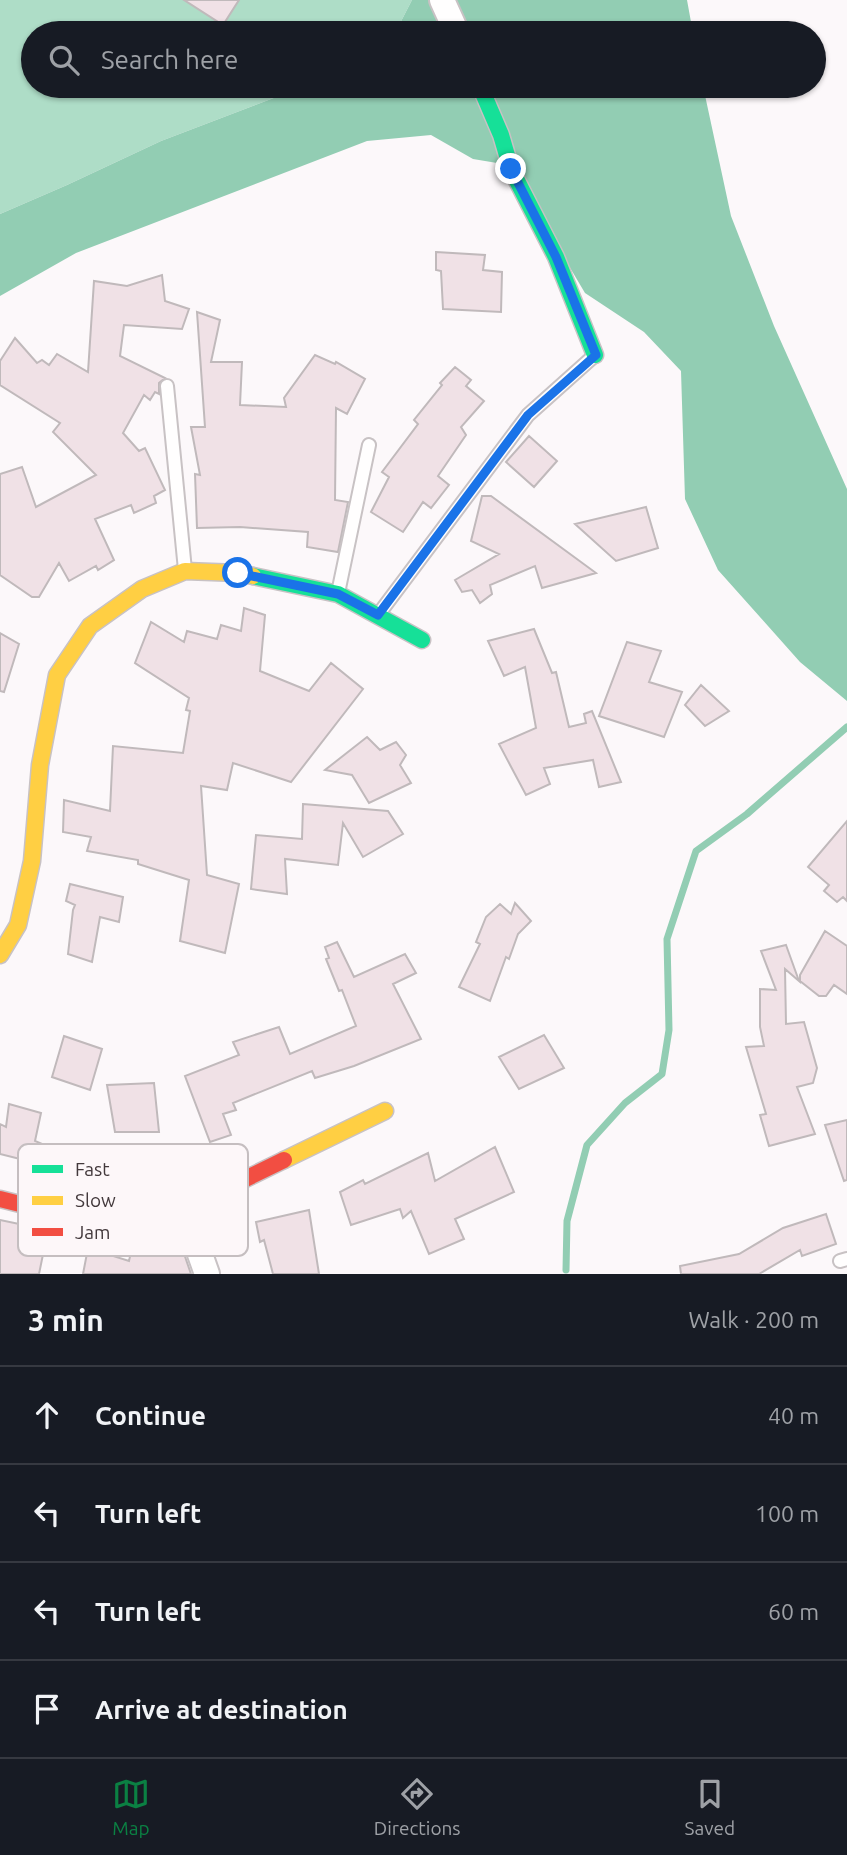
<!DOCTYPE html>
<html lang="en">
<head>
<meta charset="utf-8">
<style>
  body { margin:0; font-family:Ubuntu,sans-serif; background:#242831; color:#f1f3f6 }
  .stop { position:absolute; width:21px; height:21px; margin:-16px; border:5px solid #1a73e8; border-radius:50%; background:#fff }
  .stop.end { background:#1a73e8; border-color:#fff; box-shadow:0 2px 7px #0008 }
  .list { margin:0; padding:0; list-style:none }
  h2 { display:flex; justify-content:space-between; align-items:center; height:91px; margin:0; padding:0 28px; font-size:30px }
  h2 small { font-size:23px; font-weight:400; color:#9ea1a6 }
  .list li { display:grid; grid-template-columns:46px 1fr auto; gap:21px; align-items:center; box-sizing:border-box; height:98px; padding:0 28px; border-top:2px solid #363941 }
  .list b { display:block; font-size:26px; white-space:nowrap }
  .list em { font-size:23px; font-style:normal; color:#9ea1a6 }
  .icon { flex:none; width:38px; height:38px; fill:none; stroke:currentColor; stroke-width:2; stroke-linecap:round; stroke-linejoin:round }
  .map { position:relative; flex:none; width:847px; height:1274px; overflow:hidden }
  .search { position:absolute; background:#171b24; box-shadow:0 2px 5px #0004; left:21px; right:21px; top:21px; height:77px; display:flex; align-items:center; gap:18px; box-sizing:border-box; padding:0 24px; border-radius:38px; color:#9ea1a6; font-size:26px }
  .sheet { height:483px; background:#171b24 }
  nav { display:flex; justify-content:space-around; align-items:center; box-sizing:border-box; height:98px; border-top:2px solid #363941; background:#171b24; font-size:19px; color:#9ea1a6 }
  nav a { display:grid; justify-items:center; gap:4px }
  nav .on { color:#0b8043 }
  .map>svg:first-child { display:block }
  .forest { fill:#aeddc7 }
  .water { fill:#92cdb3 }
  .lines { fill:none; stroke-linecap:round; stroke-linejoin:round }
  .stream { stroke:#92cdb3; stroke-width:7 }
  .building { fill:#f0e1e6; stroke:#c0b9bb; stroke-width:2 }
  .lane-casing { stroke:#c8c2c4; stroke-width:16 }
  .street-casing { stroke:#c8c2c4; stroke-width:28 }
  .fast-casing { stroke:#c8c2c4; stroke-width:19 }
  .slow-casing { stroke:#c8c2c4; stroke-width:19 }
  .jam-casing { stroke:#c8c2c4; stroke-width:19 }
  .lane { stroke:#fffefe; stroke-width:12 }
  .street { stroke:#fffefe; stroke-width:24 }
  .fast { stroke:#16e098; stroke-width:16 }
  .slow { stroke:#ffcf43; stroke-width:16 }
  .jam { stroke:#f24e42; stroke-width:16 }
  .route { stroke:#1a73e8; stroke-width:9 }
  .key { fill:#fdf7f9; stroke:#c5bec0; stroke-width:2 }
  .key-label { font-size:19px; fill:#43393c }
</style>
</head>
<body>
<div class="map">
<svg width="847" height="1274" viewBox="0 0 847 1274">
  <rect width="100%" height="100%" fill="#fcf8fa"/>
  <path class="forest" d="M 0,0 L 412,0 L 395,33 L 33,33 L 33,86 L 305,86 L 161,141 L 67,185 L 0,214 Z"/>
  <path class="water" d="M 412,0 L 687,0 L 693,33 L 395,33 Z
    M 305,86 L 703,86 L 731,216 L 774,326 L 847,489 L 847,701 L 800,662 L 718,570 L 685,499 L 681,371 L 644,332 L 585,293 L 509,165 L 473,159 L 431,135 L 367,141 L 76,253 L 0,296 L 0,214 L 67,185 L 161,141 Z"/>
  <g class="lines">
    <path class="stream" d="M 566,1270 L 567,1221 L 587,1145 L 625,1103 L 662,1074 L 669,1030 L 667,939 L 696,851 L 747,814 L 847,727"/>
  </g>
  <path class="building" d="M 184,0 L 239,0 L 223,25 Z
    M 436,252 L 485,255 L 483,270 L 502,272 L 501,312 L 443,309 L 441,271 L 436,270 Z
    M 162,275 L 165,301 L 189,309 L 182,329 L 124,325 L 120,356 L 165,378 L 159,383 L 159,394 L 155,392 L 150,400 L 144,395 L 123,433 L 139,451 L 145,448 L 165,490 L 154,496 L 156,503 L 134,513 L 131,505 L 95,519 L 114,560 L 98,570 L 96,566 L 69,581 L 59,563 L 39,597 L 32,597 L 0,575 L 0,474 L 22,467 L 36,507 L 96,475 L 53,432 L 60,423 L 0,385 L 0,361 L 15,338 L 37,363 L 42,360 L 49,365 L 57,354 L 88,372 L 94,281 L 127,286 Z
    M 197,312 L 220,320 L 211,362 L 242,362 L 240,405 L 286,407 L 284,398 L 315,355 L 335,364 L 336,362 L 365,379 L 347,414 L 336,408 L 335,500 L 348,502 L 338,552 L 307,547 L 308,532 L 240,527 L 197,528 L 195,474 L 200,475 L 191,427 L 205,427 Z
    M 455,367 L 471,380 L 466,386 L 484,401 L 461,427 L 466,435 L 438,476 L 449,485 L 431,508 L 423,502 L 403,532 L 371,512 L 389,477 L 382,472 L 418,424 L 414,420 L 442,385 L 440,383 Z
    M 529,436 L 557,461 L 534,487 L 506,462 Z
    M 482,496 L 491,496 L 596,573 L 542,588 L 535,566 L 490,585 L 492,594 L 480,603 L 472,590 L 462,592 L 455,580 L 499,554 L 471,541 Z
    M 646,507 L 658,548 L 616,561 L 575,524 Z
    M 244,608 L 265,615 L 260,671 L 309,691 L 331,663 L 363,689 L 291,782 L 233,763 L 227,790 L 201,786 L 207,875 L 239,884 L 225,953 L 180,941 L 189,880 L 138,864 L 138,860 L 87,851 L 91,837 L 63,832 L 64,800 L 110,811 L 113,746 L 183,753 L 190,711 L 186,710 L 189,698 L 135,663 L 151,622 L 184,642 L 187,631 L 217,639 L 221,625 L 241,631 Z
    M 534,629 L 552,673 L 556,672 L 569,727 L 586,723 L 584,714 L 592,711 L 621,782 L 599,787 L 593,760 L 544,768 L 550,784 L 526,795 L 499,744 L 536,728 L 525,667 L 504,676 L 488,641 Z
    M 0,633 L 19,644 L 4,692 L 0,691 Z
    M 627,642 L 661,651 L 649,682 L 682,692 L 664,737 L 599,716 Z
    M 701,685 L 729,711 L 705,726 L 685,705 Z
    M 367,737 L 380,750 L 396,742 L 406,755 L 400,765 L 411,783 L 369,803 L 352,775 L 325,770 Z
    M 303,804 L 388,811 L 403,834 L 363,857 L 343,823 L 338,865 L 285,859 L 287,894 L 251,889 L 256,835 L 302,839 Z
    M 847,821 L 847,901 L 843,897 L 837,902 L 824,891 L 829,885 L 808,867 Z
    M 70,884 L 123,897 L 119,922 L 100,917 L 92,962 L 68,954 L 73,910 L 75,905 L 66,901 Z
    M 515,903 L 531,921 L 518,934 L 509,959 L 506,957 L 490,1001 L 459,987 L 480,944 L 476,942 L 486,917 L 500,904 L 511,914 Z
    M 825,931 L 847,946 L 847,994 L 834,985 L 826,996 L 819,996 L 800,981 L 800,975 Z
    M 337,942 L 354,977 L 405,954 L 416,973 L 393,984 L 421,1039 L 354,1066 L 315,1078 L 312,1071 L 233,1103 L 236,1110 L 223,1114 L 231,1135 L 210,1142 L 185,1076 L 239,1055 L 233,1042 L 279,1027 L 290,1054 L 356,1026 L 342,990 L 339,991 L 326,959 L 329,958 L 325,947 Z
    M 786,945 L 799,981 L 785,969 L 786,1024 L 804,1022 L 817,1068 L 813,1083 L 797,1087 L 815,1134 L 769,1146 L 760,1115 L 766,1114 L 746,1047 L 764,1046 L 760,1027 L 760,989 L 776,990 L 761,951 Z
    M 544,1035 L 564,1068 L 519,1089 L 499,1057 Z
    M 64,1036 L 102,1049 L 90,1090 L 52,1077 Z
    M 154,1083 L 159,1132 L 115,1132 L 107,1085 Z
    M 9,1104 L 41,1113 L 35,1141 L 61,1152 L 56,1168 L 0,1154 L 0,1124 L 6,1127 Z
    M 847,1120 L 847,1180 L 844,1181 L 825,1125 Z
    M 495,1147 L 514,1192 L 455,1219 L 464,1239 L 429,1254 L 411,1211 L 403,1218 L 400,1209 L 351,1225 L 340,1192 L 363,1180 L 365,1184 L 428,1153 L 435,1181 Z
    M 309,1210 L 319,1274 L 273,1274 L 264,1240 L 260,1242 L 256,1222 Z
    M 826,1214 L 836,1244 L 802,1256 L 800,1250 L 759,1274 L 681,1274 L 680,1266 L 739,1254 L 783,1228 Z
    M 0,1220 L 48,1230 L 39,1274 L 0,1274 Z
    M 168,1232 L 180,1242 L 191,1274 L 83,1274 L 88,1248 L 129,1261 L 131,1252 L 149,1254 L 150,1235 Z"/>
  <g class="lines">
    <defs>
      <path id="lane" d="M 167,386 L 185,570
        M 338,593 L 369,445
        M 378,615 L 528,415 L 594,356
        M 840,1261 L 847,1259"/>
      <path id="street" d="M 442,0 L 457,33
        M 184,1209 L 207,1274"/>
      <path id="fast" d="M 480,86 L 501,135 L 511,169 L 556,257 L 595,355
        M 253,576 L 338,594 L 422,640"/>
      <path id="slow" d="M 0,955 L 18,925 L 32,861 L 40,765 L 57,675 L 90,626 L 142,589 L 185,571 L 238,573 L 253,576
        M 284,1160 L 385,1111"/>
      <path id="jam" d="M 0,1199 L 28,1206 L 117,1221 L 184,1209 L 284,1160"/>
    </defs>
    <use href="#lane" class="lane-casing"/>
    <use href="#street" class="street-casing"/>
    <use href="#fast" class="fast-casing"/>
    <use href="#slow" class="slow-casing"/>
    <use href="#jam" class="jam-casing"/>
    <use href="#lane" class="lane"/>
    <use href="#street" class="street"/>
    <use href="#fast" class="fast"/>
    <use href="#slow" class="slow"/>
    <use href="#jam" class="jam"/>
  </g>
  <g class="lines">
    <path class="route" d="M 238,573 L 338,594 L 378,615 L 528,415 L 596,355 L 556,257 L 511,169"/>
  </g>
  <rect x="18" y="1144" width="230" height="112" rx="10" class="key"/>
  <rect x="32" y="1165" width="31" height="8" fill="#16e098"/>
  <rect x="32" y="1196" width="31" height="9" fill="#ffcf43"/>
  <rect x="32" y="1228" width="31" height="8" fill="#f24e42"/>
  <g class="key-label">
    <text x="75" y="1176">Fast</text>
    <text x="75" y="1207">Slow</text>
    <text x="75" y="1239">Jam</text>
  </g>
</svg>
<div class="stop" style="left:238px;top:573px"></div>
<div class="stop end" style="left:511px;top:169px"></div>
<div class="search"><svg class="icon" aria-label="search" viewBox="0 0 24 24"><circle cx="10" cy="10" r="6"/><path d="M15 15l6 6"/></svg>Search here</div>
</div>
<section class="sheet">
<h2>3 min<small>Walk · 200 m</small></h2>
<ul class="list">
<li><svg class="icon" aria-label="ahead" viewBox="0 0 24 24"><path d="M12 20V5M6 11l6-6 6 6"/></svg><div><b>Continue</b></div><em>40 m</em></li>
<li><svg class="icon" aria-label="left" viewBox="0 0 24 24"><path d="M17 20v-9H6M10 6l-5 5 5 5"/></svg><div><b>Turn left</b></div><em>100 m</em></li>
<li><svg class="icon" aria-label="left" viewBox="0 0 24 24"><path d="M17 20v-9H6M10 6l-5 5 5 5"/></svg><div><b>Turn left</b></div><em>60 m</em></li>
<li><svg class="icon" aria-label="arrive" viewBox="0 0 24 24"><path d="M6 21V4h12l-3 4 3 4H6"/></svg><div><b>Arrive at destination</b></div></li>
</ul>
</section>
<nav>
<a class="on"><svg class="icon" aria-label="map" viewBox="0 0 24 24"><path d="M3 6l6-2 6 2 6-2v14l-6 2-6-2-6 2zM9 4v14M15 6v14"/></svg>Map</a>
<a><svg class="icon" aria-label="directions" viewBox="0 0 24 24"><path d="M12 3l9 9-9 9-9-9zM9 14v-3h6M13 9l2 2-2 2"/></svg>Directions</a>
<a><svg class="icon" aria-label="saved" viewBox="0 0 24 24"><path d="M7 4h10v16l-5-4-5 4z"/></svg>Saved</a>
</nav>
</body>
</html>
